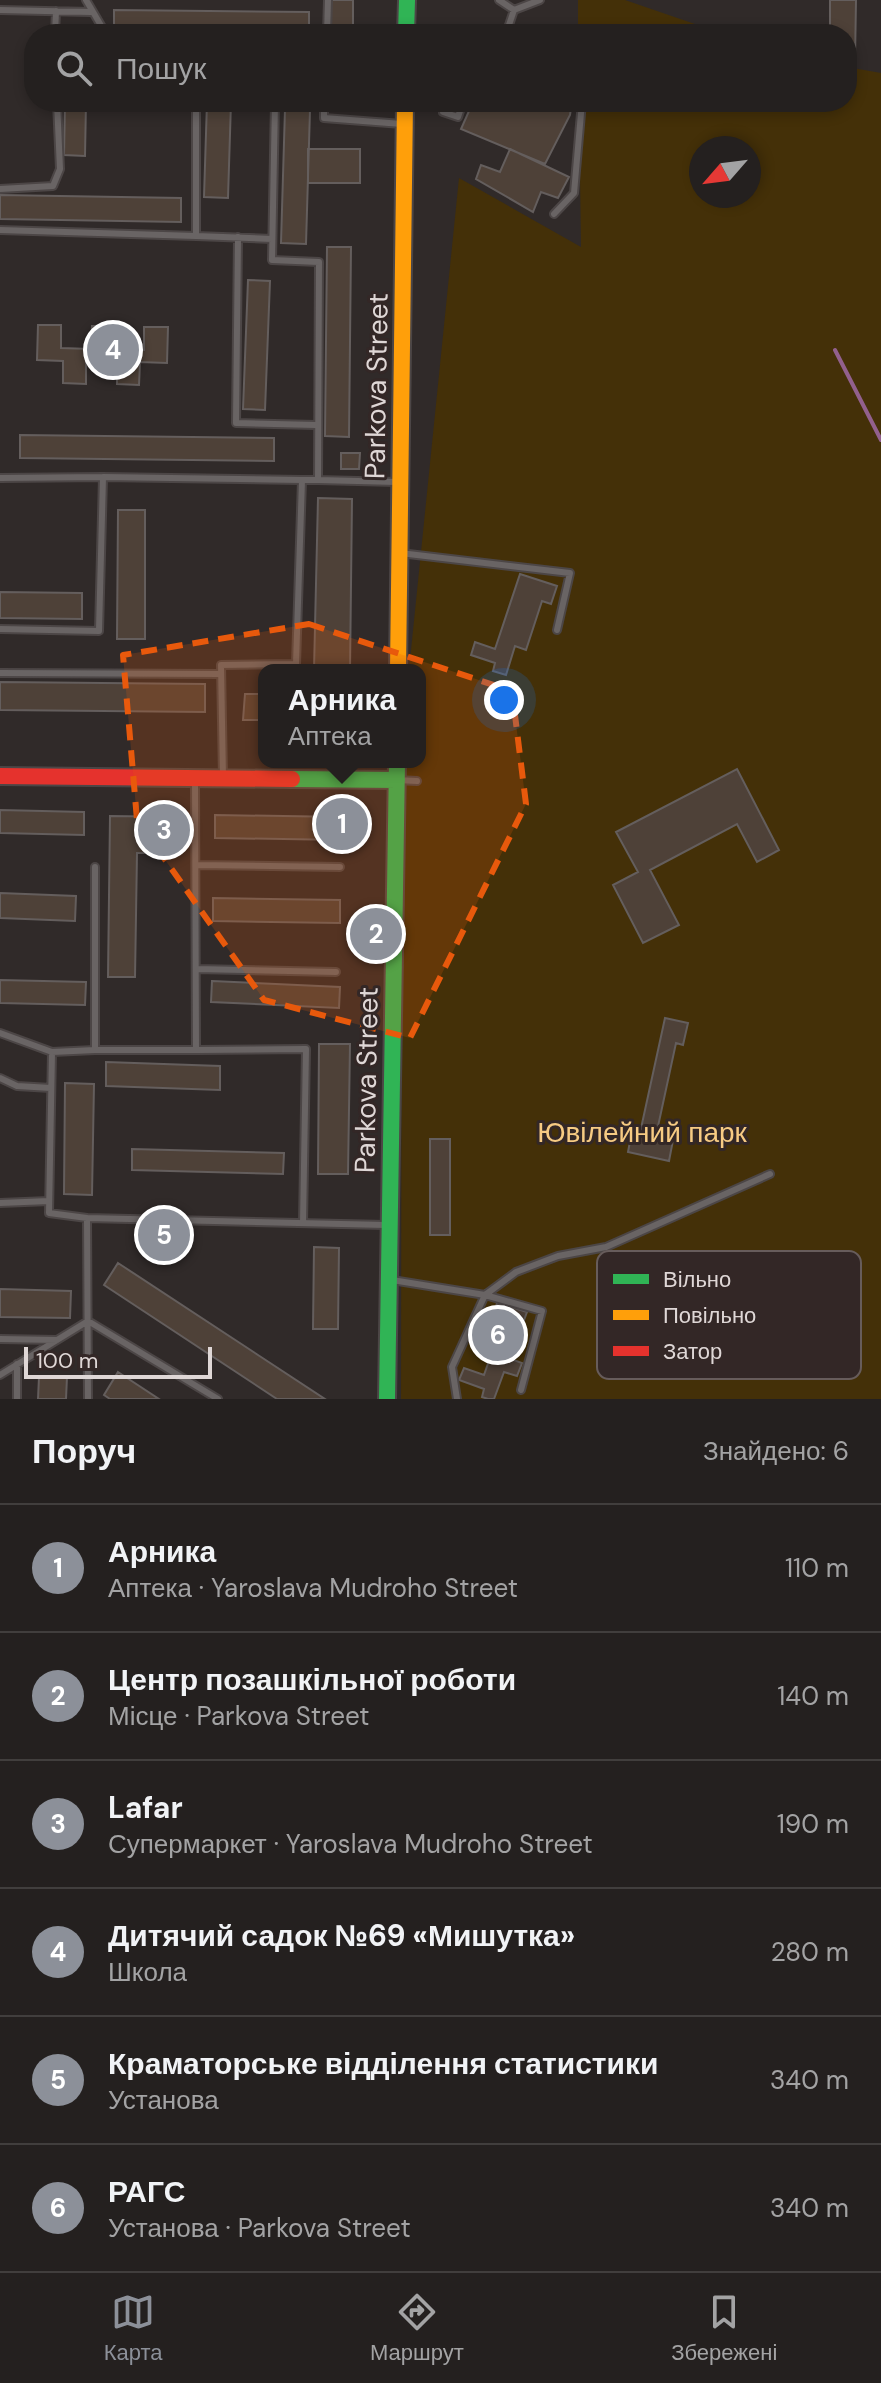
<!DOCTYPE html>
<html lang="uk">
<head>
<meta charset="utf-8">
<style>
  body { margin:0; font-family:"DM Sans",sans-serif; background:#2c2828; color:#f1f3f6 }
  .compass { position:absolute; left:689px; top:136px; width:72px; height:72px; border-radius:50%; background:#24201f; box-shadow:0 4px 12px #0003; rotate:242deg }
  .scale { position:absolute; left:24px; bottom:20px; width:188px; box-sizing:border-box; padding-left:8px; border:4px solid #dfd7d6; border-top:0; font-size:22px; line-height:28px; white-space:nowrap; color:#dfd7d6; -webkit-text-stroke:6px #332726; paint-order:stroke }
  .you { position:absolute; left:504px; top:700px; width:28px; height:28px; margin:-20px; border:6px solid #fff; border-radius:50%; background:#1a73e8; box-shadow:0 0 0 12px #1a73e833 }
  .badge { display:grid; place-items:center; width:52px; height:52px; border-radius:50%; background:#8c9099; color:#fff; font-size:26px; font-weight:700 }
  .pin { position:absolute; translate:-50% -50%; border:4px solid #fff; box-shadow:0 2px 8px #0006 }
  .popup { position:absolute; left:258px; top:664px; width:168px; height:104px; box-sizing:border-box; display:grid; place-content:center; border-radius:16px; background:#24201f; filter:drop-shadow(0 2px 6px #0005); font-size:26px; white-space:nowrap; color:#a3a3a4 }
  .popup b { font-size:30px; color:#f1f3f6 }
  .popup::after { content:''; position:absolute; left:50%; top:100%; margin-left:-16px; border:16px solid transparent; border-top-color:#24201f }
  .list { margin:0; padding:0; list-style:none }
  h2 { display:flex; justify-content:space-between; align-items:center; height:104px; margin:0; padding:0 32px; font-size:34px }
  h2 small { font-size:26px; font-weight:400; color:#a3a3a4 }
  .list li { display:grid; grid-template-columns:52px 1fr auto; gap:24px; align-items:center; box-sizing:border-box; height:128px; padding:0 32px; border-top:2px solid #413e3d }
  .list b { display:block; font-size:30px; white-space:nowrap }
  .list p { margin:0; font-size:26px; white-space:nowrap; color:#a3a3a4 }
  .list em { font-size:26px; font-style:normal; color:#a3a3a4 }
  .icon { flex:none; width:44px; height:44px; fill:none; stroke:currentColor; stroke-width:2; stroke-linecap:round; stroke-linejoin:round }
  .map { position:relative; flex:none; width:881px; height:1399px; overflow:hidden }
  .search { position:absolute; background:#24201f; box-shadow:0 4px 12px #0003; left:24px; right:24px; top:24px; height:88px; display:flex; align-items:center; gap:20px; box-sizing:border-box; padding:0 28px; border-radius:32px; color:#a3a3a4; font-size:30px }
  .sheet { height:872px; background:#24201f }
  nav { display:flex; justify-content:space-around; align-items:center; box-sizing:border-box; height:112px; border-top:2px solid #413e3d; background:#24201f; font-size:22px; color:#a3a3a4 }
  nav a { display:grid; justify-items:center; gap:4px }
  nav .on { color:#8c9099 }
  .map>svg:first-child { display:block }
  .green { fill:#443008; fill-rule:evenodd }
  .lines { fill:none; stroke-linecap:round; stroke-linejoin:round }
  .stream { stroke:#92608d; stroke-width:4 }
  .building { fill:#4e4138; stroke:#645e5d; stroke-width:2 }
  .lane-casing { stroke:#4c4646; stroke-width:10 }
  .fast-casing { stroke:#4c4646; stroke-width:20 }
  .slow-casing { stroke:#4c4646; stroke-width:20 }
  .jam-casing { stroke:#4c4646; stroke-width:20 }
  .lane { stroke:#696464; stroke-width:6 }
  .fast { stroke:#30b455; stroke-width:16 }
  .slow { stroke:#ff9f0a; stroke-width:16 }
  .jam { stroke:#e5322d; stroke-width:16 }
  .marked { fill:#e8590c; fill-opacity:0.2; stroke:#e8590c; stroke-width:6; stroke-dasharray:16 10; stroke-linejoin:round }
  .labels { text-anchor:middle; stroke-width:6; stroke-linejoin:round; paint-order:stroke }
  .street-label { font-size:28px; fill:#dfd7d6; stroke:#332726 }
  .park-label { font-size:28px; fill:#f7cb83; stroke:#332726 }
  .key { fill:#332726; stroke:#675c5b; stroke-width:2 }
  .key-label { font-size:22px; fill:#dfd7d6 }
</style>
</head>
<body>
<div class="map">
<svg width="881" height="1399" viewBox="0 0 881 1399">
  <rect width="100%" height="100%" fill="#302a29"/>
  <path class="green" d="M 578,0 L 625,0 L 724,34 L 578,34 Z
    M 847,67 L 881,73 L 881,1399 L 401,1399 L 402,762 L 420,762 L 420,670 L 409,670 L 459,178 L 581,247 L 579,102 L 847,102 ZM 701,148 L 749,148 L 749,196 L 701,196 Z"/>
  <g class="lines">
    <path class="stream" d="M 835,350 L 881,440"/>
  </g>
  <path class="building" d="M 331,0 L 353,0 L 353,34 L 331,34 Z
    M 830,0 L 856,0 L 855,61 L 847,60 L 847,34 L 830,34 Z
    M 114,10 L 309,12 L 309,34 L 114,32 Z
    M 65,102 L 86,102 L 85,156 L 64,155 Z
    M 207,102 L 231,102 L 228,198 L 204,197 Z
    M 473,102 L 572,102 L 570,115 L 545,164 L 461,129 Z
    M 285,109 L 310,110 L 306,244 L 281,243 Z
    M 308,149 L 360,149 L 360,183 L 308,183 Z
    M 510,149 L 569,177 L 558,198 L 541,192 L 533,212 L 476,179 L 481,165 L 500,172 Z
    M 0,195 L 181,198 L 181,222 L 0,219 Z
    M 327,247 L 351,247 L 349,437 L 325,436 Z
    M 248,280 L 270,281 L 265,410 L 243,409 Z
    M 38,325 L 61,325 L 61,348 L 91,349 L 92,326 L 115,326 L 114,349 L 144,350 L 144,327 L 168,327 L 167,363 L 140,362 L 139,385 L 117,384 L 117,362 L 86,361 L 86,384 L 63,383 L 63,361 L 37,360 Z
    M 20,435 L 274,438 L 274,461 L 20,458 Z
    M 341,453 L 360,453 L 359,469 L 341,469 Z
    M 318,498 L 352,499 L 350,670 L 314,670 Z
    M 118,510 L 145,510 L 145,639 L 117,639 Z
    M 520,574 L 557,586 L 551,604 L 542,601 L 526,650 L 515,646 L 506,675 L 493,671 L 495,663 L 471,655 L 475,642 L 495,649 Z
    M 0,592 L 82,593 L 82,619 L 0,618 Z
    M 0,682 L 205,684 L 205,712 L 0,710 Z
    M 245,694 L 264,694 L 264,720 L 243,720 Z
    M 737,769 L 779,850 L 757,862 L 737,824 L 650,870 L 679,925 L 643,943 L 613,885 L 638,872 L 616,832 Z
    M 0,810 L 84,812 L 84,835 L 0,833 Z
    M 215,815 L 343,817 L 342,840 L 215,838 Z
    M 110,816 L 182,817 L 182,853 L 137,853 L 135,977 L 108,977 Z
    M 0,893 L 76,896 L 75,921 L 0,918 Z
    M 213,898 L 340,900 L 340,923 L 213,921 Z
    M 0,980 L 86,982 L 85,1005 L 0,1003 Z
    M 212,981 L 340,987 L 339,1008 L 211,1002 Z
    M 665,1018 L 688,1023 L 683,1045 L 676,1043 L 657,1131 L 674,1135 L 669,1161 L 628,1152 L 632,1131 L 640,1133 Z
    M 319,1044 L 350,1044 L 348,1174 L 318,1174 Z
    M 106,1062 L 220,1066 L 220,1090 L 106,1086 Z
    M 65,1083 L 94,1084 L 92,1195 L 64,1194 Z
    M 430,1139 L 450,1139 L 450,1235 L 430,1235 Z
    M 132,1149 L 284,1153 L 283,1174 L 132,1170 Z
    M 141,1223 L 186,1224 L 186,1247 L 141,1246 Z
    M 314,1247 L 339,1248 L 338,1329 L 313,1329 Z
    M 118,1263 L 325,1399 L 277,1399 L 104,1285 Z
    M 0,1289 L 71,1291 L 70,1318 L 0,1317 Z
    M 497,1303 L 527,1312 L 523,1323 L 513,1320 L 502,1353 L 484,1347 Z
    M 492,1352 L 522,1363 L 517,1376 L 504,1372 L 494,1399 L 488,1399 L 482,1397 L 484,1389 L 459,1380 L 464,1368 L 484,1375 Z
    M 118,1372 L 159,1399 L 110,1399 L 104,1395 Z
    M 39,1377 L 67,1377 L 66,1399 L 38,1399 Z"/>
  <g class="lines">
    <defs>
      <path id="lane" d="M 86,0 L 106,34
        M 499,0 L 514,10 L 506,34
        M 0,10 L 91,12
        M 514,10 L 540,0
        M 55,34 L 56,11
        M 327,34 L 328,0
        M 196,102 L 196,236 L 272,239
        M 275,102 L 272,260 L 319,262 L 318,480 L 397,482
        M 324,102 L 324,118 L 402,124
        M 445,102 L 443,112 L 458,117 L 463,102
        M 0,189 L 53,186 L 60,169 L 57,102
        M 554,214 L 574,193 L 582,102
        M 0,230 L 196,236
        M 238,237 L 236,423 L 316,425
        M 0,478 L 103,477
        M 400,553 L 570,573 L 557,630
        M 0,629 L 99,631 L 103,477 L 302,480
        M 0,673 L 220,674
        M 223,778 L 221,665 L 296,664 L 302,480 L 318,480
        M 397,780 L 417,781
        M 195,782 L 196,1050 L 306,1049 L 303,1223
        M 196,865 L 340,867
        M 95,867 L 95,1050 L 196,1050
        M 196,969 L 336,972
        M 0,1033 L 52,1052 L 49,1213 L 87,1218
        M 52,1052 L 95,1050
        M 0,1078 L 17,1086 L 51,1088
        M 0,1203 L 49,1201
        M 392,1280 L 485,1295 L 516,1272 L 558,1256 L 606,1247 L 770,1174
        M 0,1339 L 57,1340
        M 17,1364 L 17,1399
        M 0,1375 L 88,1321 L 218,1399
        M 88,1399 L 87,1218 L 386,1225
        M 457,1399 L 452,1367 L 485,1295 L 542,1311 L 521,1390"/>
      <path id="fast" d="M 406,34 L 407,0
        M 292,779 L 397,780
        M 387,1399 L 397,762"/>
      <path id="slow" d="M 398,670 L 405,102"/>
      <path id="jam" d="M 0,776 L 292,779"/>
    </defs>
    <use href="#lane" class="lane-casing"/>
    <use href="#fast" class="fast-casing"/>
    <use href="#slow" class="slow-casing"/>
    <use href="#jam" class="jam-casing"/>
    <use href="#lane" class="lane"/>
    <use href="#fast" class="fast"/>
    <use href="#slow" class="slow"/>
    <use href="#jam" class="jam"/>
  </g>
  <path class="marked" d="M 309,624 L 512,691 L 526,804 L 410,1038 L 264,1000 L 137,820 L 123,655 Z"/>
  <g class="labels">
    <g class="street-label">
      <text transform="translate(376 386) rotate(-89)" y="10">Parkova Street</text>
      <text transform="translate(366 1080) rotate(-89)" y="10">Parkova Street</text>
    </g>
    <g class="park-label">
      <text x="642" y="1142">Ювілейний парк</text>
    </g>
  </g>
  <rect x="597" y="1251" width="264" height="128" rx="12" class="key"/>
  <rect x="613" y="1274" width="36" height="10" fill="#30b455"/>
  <rect x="613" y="1310" width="36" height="10" fill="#ff9f0a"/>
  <rect x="613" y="1346" width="36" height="10" fill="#e5322d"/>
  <g class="key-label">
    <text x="663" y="1287">Вільно</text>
    <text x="663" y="1323">Повільно</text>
    <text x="663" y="1359">Затор</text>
  </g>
</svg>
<svg class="compass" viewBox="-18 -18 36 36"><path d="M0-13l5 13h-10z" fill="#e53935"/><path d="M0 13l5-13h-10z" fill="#a3a3a4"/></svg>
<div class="scale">100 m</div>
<div class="you"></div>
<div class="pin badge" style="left:342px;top:824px">1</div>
<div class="popup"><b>Арника</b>Аптека</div>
<div class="pin badge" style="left:376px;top:934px">2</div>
<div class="pin badge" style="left:164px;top:830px">3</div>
<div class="pin badge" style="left:113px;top:350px">4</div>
<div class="pin badge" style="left:164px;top:1235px">5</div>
<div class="pin badge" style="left:498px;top:1335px">6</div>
<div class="search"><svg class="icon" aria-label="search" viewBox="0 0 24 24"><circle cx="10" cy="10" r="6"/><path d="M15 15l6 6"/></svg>Пошук</div>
</div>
<section class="sheet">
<h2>Поруч<small>Знайдено: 6</small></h2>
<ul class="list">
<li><span class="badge">1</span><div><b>Арника</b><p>Аптека · Yaroslava Mudroho Street</p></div><em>110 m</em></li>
<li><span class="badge">2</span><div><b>Центр позашкільної роботи</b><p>Місце · Parkova Street</p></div><em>140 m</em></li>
<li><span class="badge">3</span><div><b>Lafar</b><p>Супермаркет · Yaroslava Mudroho Street</p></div><em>190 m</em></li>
<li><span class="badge">4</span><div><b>Дитячий садок №69 «Мишутка»</b><p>Школа</p></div><em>280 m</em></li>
<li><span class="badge">5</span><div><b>Краматорське відділення статистики</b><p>Установа</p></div><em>340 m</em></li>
<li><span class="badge">6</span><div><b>РАГС</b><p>Установа · Parkova Street</p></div><em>340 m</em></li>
</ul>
</section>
<nav>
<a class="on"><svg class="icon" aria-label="map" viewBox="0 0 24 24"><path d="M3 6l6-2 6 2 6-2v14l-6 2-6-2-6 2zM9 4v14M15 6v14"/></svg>Карта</a>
<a><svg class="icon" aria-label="directions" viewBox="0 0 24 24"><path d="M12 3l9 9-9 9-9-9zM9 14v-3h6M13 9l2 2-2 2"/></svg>Маршрут</a>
<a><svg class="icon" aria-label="saved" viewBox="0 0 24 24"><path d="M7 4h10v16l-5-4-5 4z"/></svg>Збережені</a>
</nav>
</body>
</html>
